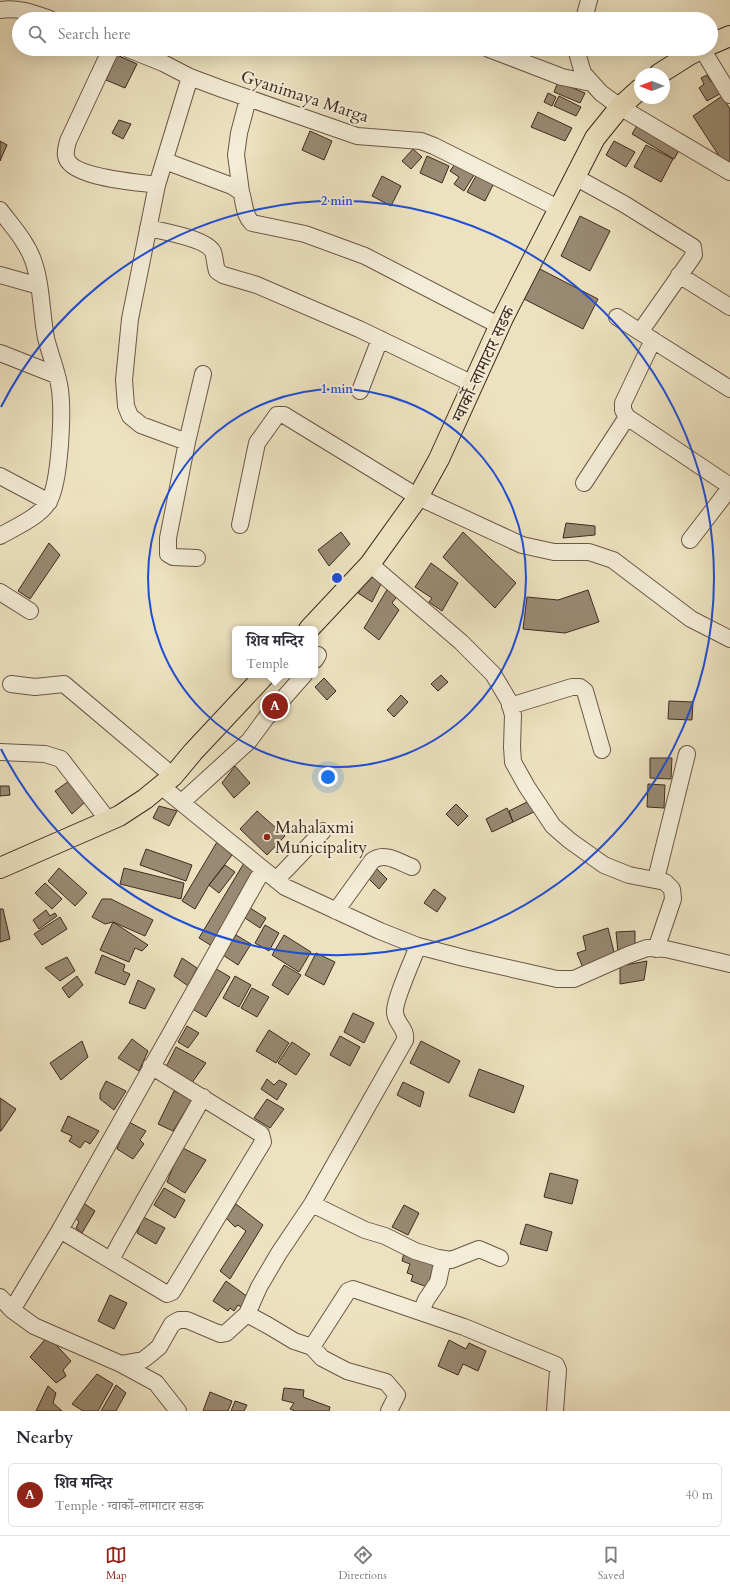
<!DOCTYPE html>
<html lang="en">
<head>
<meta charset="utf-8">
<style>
  body { margin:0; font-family:Cardo,"Noto Serif Devanagari",serif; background:#f7f7f7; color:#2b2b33 }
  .compass { position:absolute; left:634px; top:68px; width:36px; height:36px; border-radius:50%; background:#fff; box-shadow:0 4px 16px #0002; rotate:270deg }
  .you { position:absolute; left:328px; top:777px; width:14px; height:14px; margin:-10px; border:3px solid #fff; border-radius:50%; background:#1a73e8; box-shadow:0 0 0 6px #1a73e833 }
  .badge { display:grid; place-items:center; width:26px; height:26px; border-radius:50%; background:#8f2418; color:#fff; font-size:13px; font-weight:700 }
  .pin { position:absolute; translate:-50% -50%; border:2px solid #fff; box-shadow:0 1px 4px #0006 }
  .popup { position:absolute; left:232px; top:626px; width:86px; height:52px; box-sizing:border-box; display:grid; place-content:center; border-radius:6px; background:#fff; filter:drop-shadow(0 1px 3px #0005); font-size:13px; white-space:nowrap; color:#7c7c81 }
  .popup b { font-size:15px; color:#2b2b33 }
  .popup::after { content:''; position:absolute; left:50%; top:100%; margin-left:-8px; border:8px solid transparent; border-top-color:#fff }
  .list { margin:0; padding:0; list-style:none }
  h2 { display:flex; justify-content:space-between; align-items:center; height:52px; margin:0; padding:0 16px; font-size:17px }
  h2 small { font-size:13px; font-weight:400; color:#7c7c81 }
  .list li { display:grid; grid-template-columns:26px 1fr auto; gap:12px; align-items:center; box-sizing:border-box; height:64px; margin:0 8px 8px; padding:0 8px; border:1px solid #e1e1e2; border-radius:6px }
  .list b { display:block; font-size:15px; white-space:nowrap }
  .list p { margin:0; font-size:13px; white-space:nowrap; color:#7c7c81 }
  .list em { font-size:13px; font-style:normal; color:#7c7c81 }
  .icon { flex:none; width:22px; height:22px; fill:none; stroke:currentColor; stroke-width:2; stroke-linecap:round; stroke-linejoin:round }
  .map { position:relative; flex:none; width:730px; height:1411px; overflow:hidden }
  .search { position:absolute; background:#fff; box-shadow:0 4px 16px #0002; left:12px; right:12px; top:12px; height:44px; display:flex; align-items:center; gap:10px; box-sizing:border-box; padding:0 14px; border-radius:22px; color:#7c7c81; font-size:15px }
  .sheet { height:124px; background:#fff }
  nav { display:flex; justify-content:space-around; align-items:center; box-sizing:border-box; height:56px; border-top:1px solid #e1e1e2; background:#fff; font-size:11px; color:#7c7c81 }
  nav a { display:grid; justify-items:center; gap:2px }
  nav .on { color:#8f2418 }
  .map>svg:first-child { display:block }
  .building { fill:#998a73; stroke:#3e2a20 }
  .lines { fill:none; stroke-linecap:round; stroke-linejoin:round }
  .minor-casing { stroke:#6a5848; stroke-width:18 }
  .major-casing { stroke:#3e2a20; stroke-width:22 }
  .minor { stroke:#f3ecd6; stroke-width:16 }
  .major { stroke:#ede2c0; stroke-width:20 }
  .ring { fill:none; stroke:#1d4ed8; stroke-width:2 }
  .poi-dot { fill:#8f2418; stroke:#f3ecd6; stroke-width:1.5 }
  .labels { text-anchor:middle; stroke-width:4; stroke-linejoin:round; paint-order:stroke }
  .street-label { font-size:17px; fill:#3e2a20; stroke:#f3ecd6 }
  .poi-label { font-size:17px; fill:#3e2a20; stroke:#f3ecd6; text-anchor:start }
  .centre { fill:#1d4ed8; stroke:#f3ecd6; stroke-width:2 }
  .ring-label { font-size:12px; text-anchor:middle; font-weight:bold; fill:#1d4ed8; stroke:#f3ecd6; stroke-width:4; stroke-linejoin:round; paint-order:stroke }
</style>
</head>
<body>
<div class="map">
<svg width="730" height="1411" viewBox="0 0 730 1411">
  <rect width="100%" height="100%" fill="#ede2c0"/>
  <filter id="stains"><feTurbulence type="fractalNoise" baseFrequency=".005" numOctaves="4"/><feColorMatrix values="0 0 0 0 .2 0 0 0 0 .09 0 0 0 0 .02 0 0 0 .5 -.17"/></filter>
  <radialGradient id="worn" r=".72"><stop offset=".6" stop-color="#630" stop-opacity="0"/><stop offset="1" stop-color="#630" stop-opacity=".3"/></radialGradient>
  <path class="building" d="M 117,55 L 137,64 L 125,88 L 106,80 Z
    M 707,75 L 711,82 L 717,78 L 725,91 L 707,101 L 699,88 L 704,84 L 701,78 Z
    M 558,82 L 585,93 L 580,103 L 554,92 Z
    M 548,93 L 556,97 L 552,106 L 544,102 Z
    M 559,96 L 581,107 L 576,116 L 554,106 Z
    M 722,96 L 730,109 L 730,162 L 725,165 L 693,116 Z
    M 538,112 L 572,128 L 565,141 L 531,127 Z
    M 119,120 L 131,124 L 123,139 L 112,133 Z
    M 639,122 L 681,147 L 674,159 L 632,134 Z
    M 310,131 L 332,141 L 324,160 L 302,150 Z
    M 0,141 L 7,145 L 0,161 Z
    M 614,141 L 635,152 L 626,167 L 606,155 Z
    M 646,145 L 673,159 L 661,182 L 634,167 Z
    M 413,149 L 422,157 L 411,169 L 402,161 Z
    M 427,156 L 449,166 L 442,183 L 420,173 Z
    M 455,164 L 474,175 L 464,191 L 454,184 L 459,177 L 450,171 Z
    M 477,174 L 494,183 L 485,201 L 467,192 Z
    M 382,176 L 401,186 L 391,206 L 372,196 Z
    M 580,216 L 610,231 L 590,271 L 561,256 Z
    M 538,268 L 598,299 L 583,329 L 522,298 Z
    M 566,523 L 595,526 L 595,535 L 563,538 Z
    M 341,532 L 350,544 L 329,566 L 318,550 Z
    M 463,532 L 516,583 L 495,608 L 443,557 Z
    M 49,543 L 60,555 L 30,599 L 18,591 Z
    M 431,563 L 458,583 L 442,611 L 429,602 L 432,598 L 415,587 Z
    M 370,574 L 382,582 L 372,602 L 358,593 Z
    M 388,588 L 398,595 L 392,603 L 399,610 L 379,640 L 364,628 Z
    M 588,590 L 599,622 L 565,633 L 523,629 L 527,597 L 558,600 Z
    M 441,675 L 448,682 L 438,691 L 431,684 Z
    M 324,678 L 336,691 L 327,700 L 315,687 Z
    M 401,695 L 408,702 L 394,717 L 387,710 Z
    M 669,701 L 693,702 L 692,720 L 668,719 Z
    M 650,758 L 672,758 L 671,779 L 650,778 Z
    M 235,766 L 250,783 L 234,798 L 222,783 Z
    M 69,781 L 86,801 L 72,814 L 55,791 Z
    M 648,784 L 665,785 L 664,808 L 647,807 Z
    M 0,786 L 9,786 L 10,795 L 0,796 Z
    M 533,799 L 538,810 L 513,822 L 509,811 Z
    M 456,804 L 468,816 L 458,826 L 446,814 Z
    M 159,806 L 177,811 L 169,826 L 153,818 Z
    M 507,808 L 513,822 L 492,832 L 486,819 Z
    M 257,811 L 285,836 L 267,855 L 240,829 Z
    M 217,842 L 232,855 L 209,885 L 195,909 L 182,901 Z
    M 146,849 L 192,865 L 186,881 L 140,865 Z
    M 244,863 L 257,871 L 212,946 L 199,938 Z
    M 225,865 L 235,872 L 219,893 L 209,885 Z
    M 375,867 L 387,879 L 379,889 L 366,876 Z
    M 59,868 L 87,893 L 75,906 L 48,881 Z
    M 124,868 L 184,883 L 181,899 L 120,884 Z
    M 45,883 L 62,899 L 52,909 L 35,893 Z
    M 434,889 L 446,898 L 437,912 L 424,903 Z
    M 102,899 L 111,899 L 153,920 L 145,936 L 113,922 L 105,924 L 92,917 Z
    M 250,908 L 266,918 L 260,928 L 245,918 Z
    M 0,909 L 3,909 L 10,939 L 0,942 Z
    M 46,910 L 50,916 L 55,913 L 57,916 L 39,929 L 33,920 Z
    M 60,917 L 67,929 L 42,945 L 34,934 Z
    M 113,922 L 148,945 L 142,951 L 135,948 L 129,962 L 100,950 Z
    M 265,925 L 279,933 L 269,951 L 255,943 Z
    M 608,928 L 614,952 L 583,968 L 577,953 L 586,950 L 583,936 Z
    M 635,931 L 635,946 L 618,952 L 616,932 Z
    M 236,935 L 251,944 L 238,965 L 223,955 Z
    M 284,935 L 311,952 L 299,972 L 272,955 Z
    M 316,953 L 335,962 L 324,985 L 305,975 Z
    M 102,955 L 125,965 L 123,971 L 130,974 L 125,985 L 95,973 Z
    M 67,957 L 75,971 L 60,981 L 45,968 Z
    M 182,958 L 197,968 L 188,986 L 174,976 Z
    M 647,961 L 644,980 L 620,984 L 620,966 Z
    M 284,965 L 301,975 L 288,995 L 272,985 Z
    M 213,967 L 230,977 L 206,1017 L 189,1007 Z
    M 77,976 L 83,985 L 69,998 L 62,988 Z
    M 235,976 L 251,985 L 239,1007 L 223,998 Z
    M 138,980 L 155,989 L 145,1009 L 129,1003 Z
    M 252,988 L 269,997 L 257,1017 L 241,1008 Z
    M 353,1013 L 374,1023 L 364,1043 L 344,1032 Z
    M 187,1026 L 199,1033 L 188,1048 L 178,1042 Z
    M 269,1030 L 289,1043 L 276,1063 L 256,1051 Z
    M 340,1036 L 360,1047 L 350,1066 L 330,1055 Z
    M 132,1039 L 148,1051 L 139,1071 L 118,1058 Z
    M 82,1041 L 88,1057 L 61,1080 L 50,1063 Z
    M 421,1041 L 460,1061 L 449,1083 L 410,1063 Z
    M 292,1042 L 310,1054 L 296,1075 L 278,1063 Z
    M 176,1047 L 206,1063 L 191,1084 L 165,1069 Z
    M 479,1069 L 524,1086 L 514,1113 L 469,1096 Z
    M 267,1079 L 274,1085 L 279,1080 L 287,1084 L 277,1100 L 261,1089 Z
    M 106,1081 L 126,1091 L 114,1110 L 100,1099 L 100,1093 Z
    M 403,1082 L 424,1092 L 420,1107 L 397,1095 Z
    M 174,1091 L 193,1098 L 173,1131 L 158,1124 Z
    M 0,1098 L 16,1109 L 1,1131 L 0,1131 Z
    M 267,1099 L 284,1109 L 270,1128 L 254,1118 Z
    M 68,1116 L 99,1131 L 90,1144 L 85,1141 L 80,1148 L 69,1141 L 72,1136 L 61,1131 Z
    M 127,1121 L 146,1131 L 140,1140 L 144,1144 L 133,1159 L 117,1149 Z
    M 181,1147 L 206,1160 L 185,1193 L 167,1182 Z
    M 550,1173 L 578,1180 L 572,1204 L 544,1197 Z
    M 164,1188 L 185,1200 L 175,1218 L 154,1205 Z
    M 82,1202 L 95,1211 L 82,1233 L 76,1228 L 79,1222 L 75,1217 Z
    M 236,1204 L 263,1225 L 230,1279 L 220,1271 L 246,1231 L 238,1225 L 235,1227 L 226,1218 Z
    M 404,1205 L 419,1213 L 408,1235 L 392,1227 Z
    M 143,1217 L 165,1228 L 156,1244 L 137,1233 Z
    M 526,1224 L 552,1232 L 547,1251 L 520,1244 Z
    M 404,1253 L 435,1264 L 427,1287 L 411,1281 L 413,1275 L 407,1273 L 410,1264 L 402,1261 Z
    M 226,1281 L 248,1297 L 241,1307 L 238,1305 L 234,1311 L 230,1308 L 228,1311 L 213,1301 Z
    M 110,1295 L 127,1303 L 114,1329 L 98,1321 Z
    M 48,1336 L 71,1361 L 63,1370 L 66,1376 L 56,1383 L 30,1357 Z
    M 449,1340 L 466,1349 L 469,1343 L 486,1351 L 478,1371 L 463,1364 L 458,1375 L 438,1366 Z
    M 97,1374 L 113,1384 L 98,1411 L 83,1411 L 72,1404 Z
    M 116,1385 L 126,1393 L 116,1411 L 101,1411 Z
    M 48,1386 L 56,1393 L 53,1403 L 62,1411 L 36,1411 Z
    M 284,1388 L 304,1390 L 303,1397 L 330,1407 L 329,1411 L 295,1411 L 290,1409 L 294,1403 L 282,1400 Z
    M 210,1392 L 232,1401 L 228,1411 L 203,1411 Z
    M 235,1401 L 247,1405 L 244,1411 L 231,1411 Z"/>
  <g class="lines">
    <defs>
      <path id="minor" d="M 0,10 C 18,7 33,13 50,19
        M 584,19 L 589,0
        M 111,49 L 68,141 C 67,145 65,151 66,156 C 69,178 138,182 157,185
        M 128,49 L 163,63 L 190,77 L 222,89 L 357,136 L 421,141 L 434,146 L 558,208
        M 489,49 L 562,77 L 591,83
        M 578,49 L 578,56 L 583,73 L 601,93 L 620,107 L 730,172
        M 702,49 L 730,95
        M 165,161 L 232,186 L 241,192 C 245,203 243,214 252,223 L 305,234 L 365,256 L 500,326
        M 575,177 L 624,204 L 693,247 L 694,255 L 640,332 L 730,389
        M 241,192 L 236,155 L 239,133 L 248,99
        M 0,210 C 12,226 26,241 33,260 C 42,285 41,312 46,338 C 50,355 58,373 60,390 C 63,414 60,482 49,501 C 40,517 15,527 0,536
        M 148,228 C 162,231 207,239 213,252 C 215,257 215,265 217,271 L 223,275 L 257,285 L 359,329 L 473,384
        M 0,275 L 39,286
        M 679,275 L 730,307
        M 617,317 L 640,332
        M 653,340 L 623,403 L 623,410 L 627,417 L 730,486
        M 0,353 L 56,375
        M 360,391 L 380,339
        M 187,442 L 141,425 L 130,416 L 126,406 L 124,380 L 130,319 L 157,185 L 190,77
        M 0,476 L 49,502
        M 584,483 L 627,417
        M 240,525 L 257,443 L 277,415 L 284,415 L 418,497 L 522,545 L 554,552 L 589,552 L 613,560 L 691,619 L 730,639
        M 690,540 L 730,488
        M 197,558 L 173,557 L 168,554 L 168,538 L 187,442 L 203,374
        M 370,564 L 461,642 L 493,674 L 509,701 L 513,715 L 512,747 L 513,762 L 527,787 L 553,826 L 569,840 L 604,865 L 629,875 L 665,882 L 672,889 L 673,899 L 656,949
        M 0,592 L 30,611
        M 315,660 L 318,655
        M 11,684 L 35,687 L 64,684 L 173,776
        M 510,706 L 572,687 L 580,687 L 585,691 L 602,750
        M 0,752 L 45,754 L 61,759 L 108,820
        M 161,786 L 285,887 L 380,931 L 418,946 L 464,958 L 557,979 L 574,979 L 628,955 L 647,948 L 666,949 L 730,964
        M 182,802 L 249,741 L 266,718 L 304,675
        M 656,879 L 687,754
        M 276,880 L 323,831
        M 336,911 L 372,861 C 384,851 399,862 412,867
        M 312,1204 L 365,1230 L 385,1236 L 415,1251 L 438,1258 L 451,1260 L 479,1249 L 500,1258
        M 60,1230 L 167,1294 L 172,1292 L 263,1142 L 261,1134 L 151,1066
        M 111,1260 L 120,1243 L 203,1097
        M 0,1297 L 12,1310 L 34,1326 L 121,1364 L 156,1383 L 178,1411
        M 12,1310 L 60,1230 L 258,878 L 264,871
        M 421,1312 L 426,1300 L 438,1282 L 443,1259
        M 247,1314 L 269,1326 L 294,1341 L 312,1347 L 322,1358 L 347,1371 L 386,1382 L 397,1395 L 389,1411
        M 312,1347 L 348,1291 L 353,1289 L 464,1327 L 556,1365 L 558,1370 L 555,1411
        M 121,1364 L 143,1360 L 152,1353 L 159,1347 L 172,1324 L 179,1320 L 187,1320 L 220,1334 L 226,1333 L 247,1314 L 259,1287 L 279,1253 L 312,1204 L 405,1040 C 407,1028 395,1023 395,1012 C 394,1001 413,959 418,946"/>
      <path id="major" d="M 711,44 L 730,36
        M 659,74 L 689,55 L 701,49
        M 309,629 L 370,564 L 418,497 L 439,459 L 503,318 L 595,138 L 620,107 L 640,89
        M 0,868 L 119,816 L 145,799 L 173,776 L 193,752 L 265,675"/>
    </defs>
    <use href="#minor" class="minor-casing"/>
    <use href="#major" class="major-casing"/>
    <use href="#minor" class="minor"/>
    <use href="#major" class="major"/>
  </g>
  <g class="ring">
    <circle cx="337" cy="578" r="189"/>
    <path d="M1 407A377 377 0 1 1 1 749"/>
  </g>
  <circle class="poi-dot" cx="267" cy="837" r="4"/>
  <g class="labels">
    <g class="street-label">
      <text transform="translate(305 96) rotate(18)" y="6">Gyanimaya Marga</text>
      <text transform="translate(483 364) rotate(-65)" y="6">ग्वार्को-लामाटार सडक</text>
    </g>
    <g class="poi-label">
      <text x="275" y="833">Mahalaxmi<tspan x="275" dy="20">Municipality</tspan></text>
    </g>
  </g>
  <circle cx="337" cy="578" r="6" class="centre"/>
  <g class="ring-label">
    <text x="337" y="205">2 min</text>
    <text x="337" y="393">1 min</text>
  </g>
  <rect width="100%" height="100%" filter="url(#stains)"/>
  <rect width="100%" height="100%" fill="url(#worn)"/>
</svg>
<svg class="compass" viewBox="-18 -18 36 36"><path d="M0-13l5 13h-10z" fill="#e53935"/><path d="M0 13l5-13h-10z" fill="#7c7c81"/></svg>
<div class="you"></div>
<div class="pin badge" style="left:275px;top:706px">A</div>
<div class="popup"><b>शिव मन्दिर</b>Temple</div>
<div class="search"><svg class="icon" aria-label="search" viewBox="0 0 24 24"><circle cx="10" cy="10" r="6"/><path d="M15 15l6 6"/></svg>Search here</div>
</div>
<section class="sheet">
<h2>Nearby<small></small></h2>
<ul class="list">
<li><span class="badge">A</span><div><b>शिव मन्दिर</b><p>Temple · ग्वार्को-लामाटार सडक</p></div><em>40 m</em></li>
</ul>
</section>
<nav>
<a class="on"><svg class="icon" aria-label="map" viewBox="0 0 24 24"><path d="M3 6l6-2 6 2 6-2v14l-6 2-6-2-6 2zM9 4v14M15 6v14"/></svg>Map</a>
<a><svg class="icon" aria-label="directions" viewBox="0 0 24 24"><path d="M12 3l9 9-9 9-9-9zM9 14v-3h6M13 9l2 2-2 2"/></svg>Directions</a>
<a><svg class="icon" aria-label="saved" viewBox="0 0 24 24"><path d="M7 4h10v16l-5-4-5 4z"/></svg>Saved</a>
</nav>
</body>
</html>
